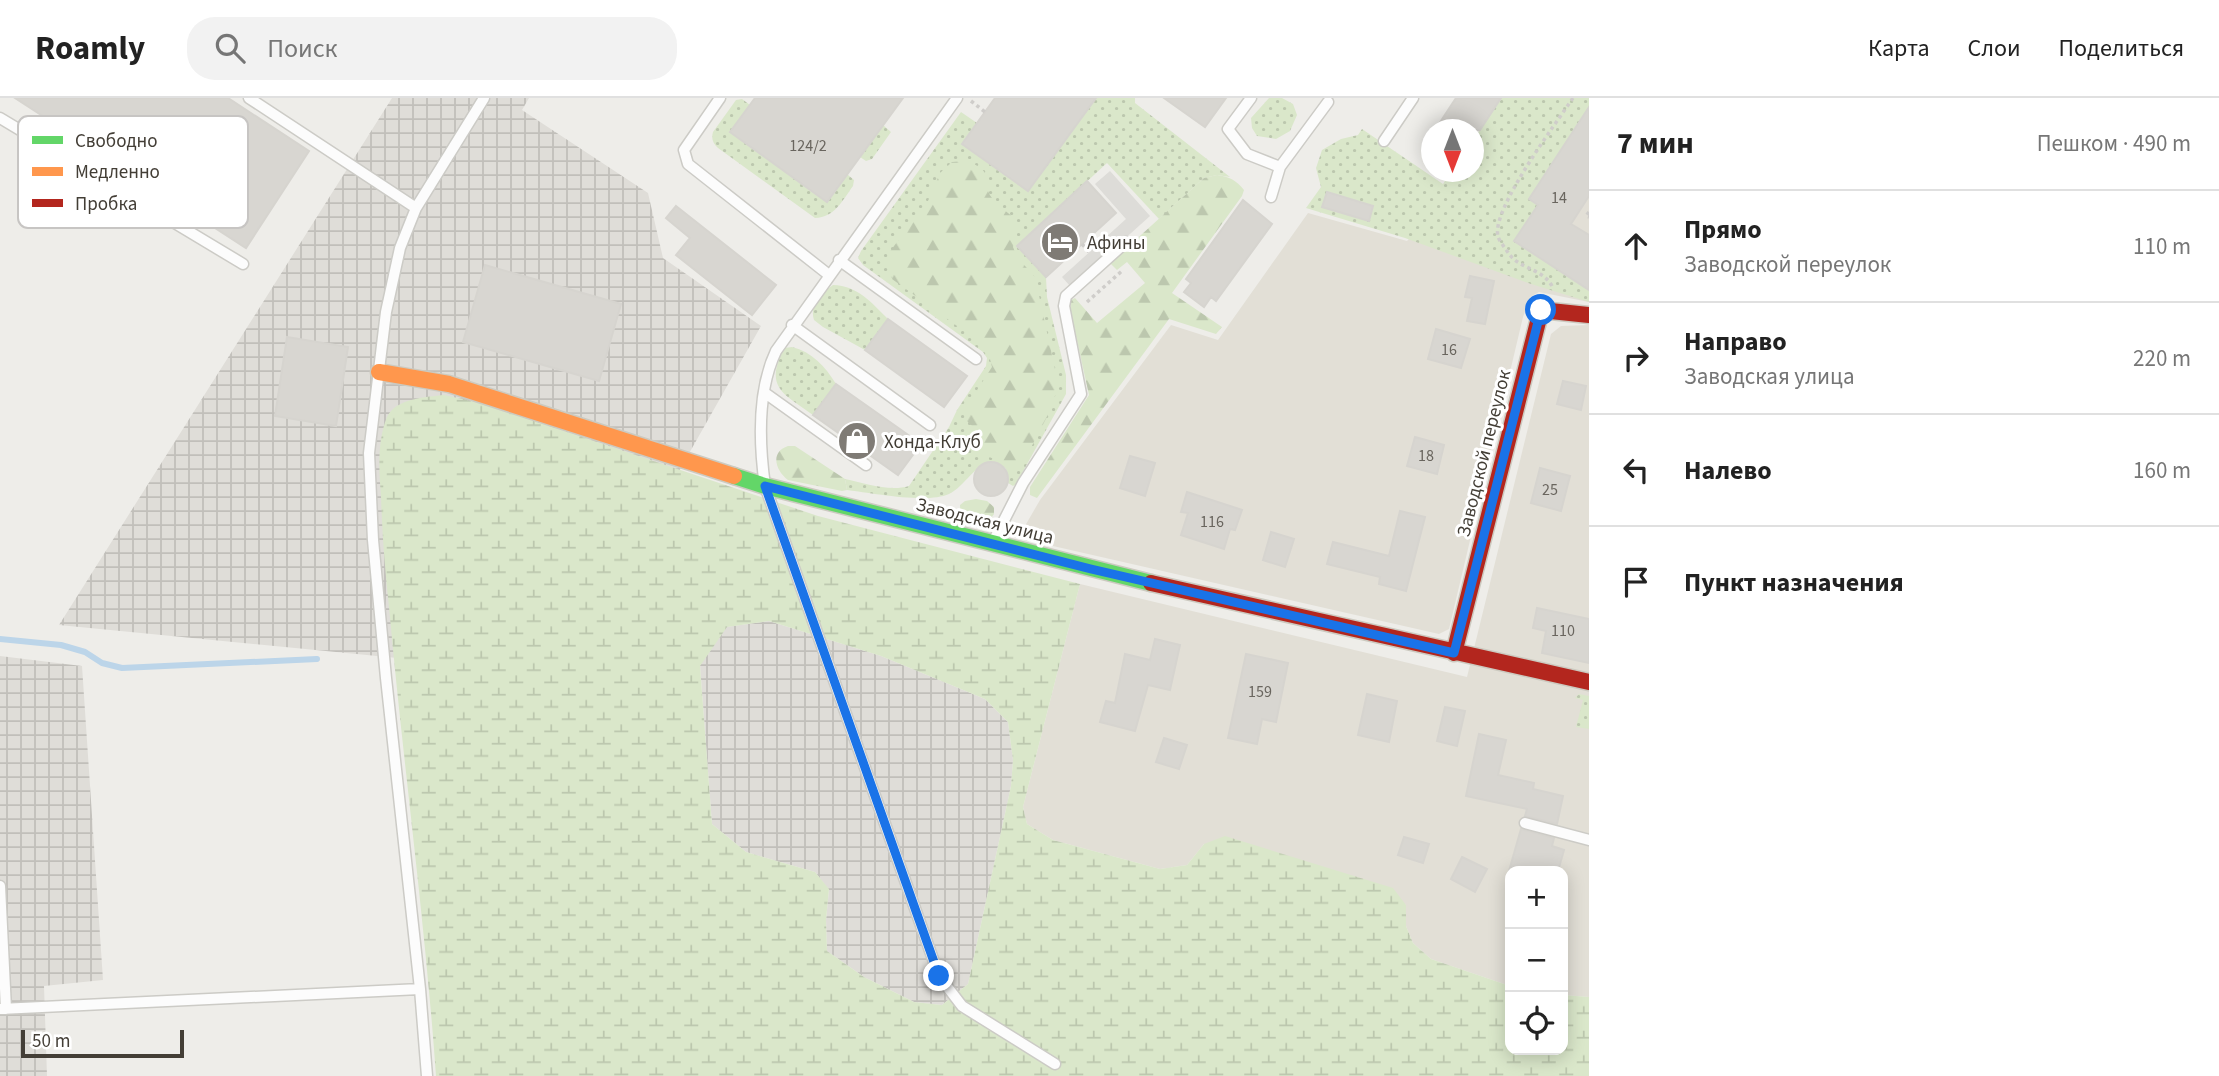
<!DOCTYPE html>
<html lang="ru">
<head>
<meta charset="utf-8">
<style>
  body { margin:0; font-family:"Source Sans 3",sans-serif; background:#f2f2f2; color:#222 }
  .controls { position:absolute; right:21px; bottom:21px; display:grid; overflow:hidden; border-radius:14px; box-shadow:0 4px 18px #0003 }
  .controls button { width:63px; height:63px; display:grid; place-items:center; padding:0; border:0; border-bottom:2px solid #e0e0e0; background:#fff; color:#222; font:35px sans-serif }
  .compass { position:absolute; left:1421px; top:21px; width:63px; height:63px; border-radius:50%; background:#fff; box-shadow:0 4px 18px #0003; rotate:180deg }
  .scale { position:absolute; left:21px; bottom:18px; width:163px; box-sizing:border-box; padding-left:7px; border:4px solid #433e36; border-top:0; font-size:19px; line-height:24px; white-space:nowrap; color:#433e36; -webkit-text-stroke:5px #fff; paint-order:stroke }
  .stop { position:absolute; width:21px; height:21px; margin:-16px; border:5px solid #1a73e8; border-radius:50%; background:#fff }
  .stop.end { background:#1a73e8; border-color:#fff; box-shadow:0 2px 7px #0008 }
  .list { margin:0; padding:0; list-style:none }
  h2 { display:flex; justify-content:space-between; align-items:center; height:91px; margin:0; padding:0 28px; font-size:30px }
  h2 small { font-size:23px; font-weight:400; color:#767676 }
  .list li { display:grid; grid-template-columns:46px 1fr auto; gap:21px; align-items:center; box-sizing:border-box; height:112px; padding:0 28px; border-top:2px solid #e0e0e0 }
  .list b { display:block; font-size:26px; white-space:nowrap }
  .list p { margin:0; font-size:23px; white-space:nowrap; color:#767676 }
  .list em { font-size:23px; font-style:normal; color:#767676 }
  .icon { flex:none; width:38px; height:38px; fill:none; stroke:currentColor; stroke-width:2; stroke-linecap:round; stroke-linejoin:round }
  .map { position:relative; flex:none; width:1589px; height:978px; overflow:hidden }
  header { display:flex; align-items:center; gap:42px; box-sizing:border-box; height:98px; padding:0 35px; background:#fff; border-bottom:2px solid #e0e0e0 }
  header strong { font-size:33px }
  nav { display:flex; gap:38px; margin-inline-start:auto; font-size:24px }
  .search { width:490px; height:63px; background:#f2f2f2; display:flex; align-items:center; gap:18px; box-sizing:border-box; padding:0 24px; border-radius:28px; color:#767676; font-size:26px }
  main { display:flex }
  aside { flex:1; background:#fff }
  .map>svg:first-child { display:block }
  .residential { fill:#e2dfd6 }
  .industrial { fill:url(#industrial-grid) }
  .green { fill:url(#green-dots) }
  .forest { fill:url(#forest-firs) }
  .wetland { fill:url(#wetland-marsh); fill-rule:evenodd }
  .parking { fill:#dddcd8 }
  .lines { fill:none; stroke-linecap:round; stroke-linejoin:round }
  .stream { stroke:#bcd5e9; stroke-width:6 }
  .building { fill:#d8d6d1; stroke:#d6d4cf; stroke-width:2 }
  .lane-casing { stroke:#cccbc6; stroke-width:13 }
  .fast-casing { stroke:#cccac0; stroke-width:19 }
  .slow-casing { stroke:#cccac0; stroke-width:19 }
  .jam-casing { stroke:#cccac0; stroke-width:19 }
  .path { stroke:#cfcdca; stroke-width:3.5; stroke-dasharray:3.5 3.5; stroke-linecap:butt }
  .lane { stroke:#fcfcfc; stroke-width:10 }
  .fast { stroke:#63d668; stroke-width:16 }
  .slow { stroke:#ff974d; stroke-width:16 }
  .jam { stroke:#b3261e; stroke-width:16 }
  .route { stroke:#1a73e8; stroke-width:9 }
  .labels { text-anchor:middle; stroke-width:6; stroke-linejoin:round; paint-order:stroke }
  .number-label { font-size:16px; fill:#69655e }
  .poi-label { font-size:19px; fill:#433e36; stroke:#fff; text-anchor:start }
  .street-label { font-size:19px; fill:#433e36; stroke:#fff }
  .key { fill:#fff; stroke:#c7c5c3; stroke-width:2 }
  .key-label { font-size:19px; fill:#433e36 }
</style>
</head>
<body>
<header>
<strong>Roamly</strong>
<div class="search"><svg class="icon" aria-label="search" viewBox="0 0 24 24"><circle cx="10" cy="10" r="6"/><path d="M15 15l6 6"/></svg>Поиск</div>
<nav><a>Карта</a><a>Слои</a><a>Поделиться</a></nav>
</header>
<main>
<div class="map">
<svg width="1589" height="978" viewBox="0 0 1589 978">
  <defs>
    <pattern id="industrial-grid" width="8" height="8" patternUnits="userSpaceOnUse" patternTransform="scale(1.75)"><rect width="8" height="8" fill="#dfddd8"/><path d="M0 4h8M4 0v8" fill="none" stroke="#c1bfba"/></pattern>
    <pattern id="green-dots" width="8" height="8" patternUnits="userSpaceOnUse" patternTransform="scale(1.75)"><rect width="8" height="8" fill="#dae7ca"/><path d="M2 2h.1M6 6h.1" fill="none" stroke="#bcc7ae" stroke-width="1.8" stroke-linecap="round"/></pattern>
    <pattern id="forest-firs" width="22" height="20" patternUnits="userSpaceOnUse" patternTransform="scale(1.75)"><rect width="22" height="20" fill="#dae7ca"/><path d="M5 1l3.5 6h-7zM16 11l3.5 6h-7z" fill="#bcc7ae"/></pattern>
    <pattern id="wetland-marsh" width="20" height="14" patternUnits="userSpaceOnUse" patternTransform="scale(1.75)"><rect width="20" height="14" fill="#dae7ca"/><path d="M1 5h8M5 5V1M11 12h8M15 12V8" fill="none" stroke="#bcc7ae"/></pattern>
  </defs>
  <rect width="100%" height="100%" fill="#eeede9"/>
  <path class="residential" d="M 1589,0 L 1589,204 L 1539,194 L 1530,199 L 1523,219 L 1449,531 L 1439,536 L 1018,440 L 1040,402 L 1171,227 L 1218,242 L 1308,115 L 1407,143 L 1474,74 Z
    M 1589,227 L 1589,899 L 1563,897 L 1563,773 L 1510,773 L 1510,888 L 1431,861 L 1413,845 L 1406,828 L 1406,807 L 1204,746 L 1187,767 L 1160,771 L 1053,742 L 1027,726 L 1023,709 L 1080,486 L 1467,579 L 1551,236 L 1561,228 Z"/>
  <path class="industrial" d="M 392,0 L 529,0 L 522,12 L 648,95 L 663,160 L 761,228 L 626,467 L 459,566 L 59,527 Z
    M 769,523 L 881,558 L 985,601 L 1008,624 L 1013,662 L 1011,688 L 968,886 L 942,907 L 914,904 L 864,879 L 827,853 L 826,822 L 829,792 L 815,774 L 746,754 L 712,726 L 700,567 L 726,529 Z
    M 0,558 L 82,568 L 103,882 L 44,888 L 47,978 L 0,978 Z"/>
  <path class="green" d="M 1096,0 L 1135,0 L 1135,5 L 1230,79 L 1217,77 L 1204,80 L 1159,121 L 1107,65 L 1017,148 L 1046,179 L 1047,199 L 1066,277 L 1066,296 L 1016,386 L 1013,388 L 1008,385 L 1006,371 C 982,349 969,387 949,396 C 927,406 872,395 847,392 L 845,381 C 865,385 889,394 909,388 L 949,329 L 957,312 L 986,268 L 987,260 L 983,254 L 863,167 L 858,160 L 861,153 L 961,14 L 977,25 L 962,46 L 1028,93 Z
    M 1269,0 L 1282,0 L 1293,6 L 1297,17 L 1290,33 L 1276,41 L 1257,38 L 1252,30 L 1251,20 Z
    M 1501,0 L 1589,0 L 1589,9 L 1529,101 L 1538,107 L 1514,143 L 1589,192 L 1589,204 L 1531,186 L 1405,140 L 1306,110 L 1321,89 L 1316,70 L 1322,52 L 1341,41 L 1358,37 L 1362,31 L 1443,86 L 1451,74 L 1474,74 L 1474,41 Z
    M 742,1 L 750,7 L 731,35 L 827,104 L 847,76 L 854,82 L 853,88 C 842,103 835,119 815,120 L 718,50 C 713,45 711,41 713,34 L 736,2 Z
    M 883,27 L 891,34 L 872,61 L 866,63 L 860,59 Z
    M 833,187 C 858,188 871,204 888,221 L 865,252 L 823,229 L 814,222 C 809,207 821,195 833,187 Z
    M 792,249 C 812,254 825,268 836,286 L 813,317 C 783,295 764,290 784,250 Z
    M 1579,596 L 1589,598 L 1589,631 L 1576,629 L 1583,602 L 1575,600 Z"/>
  <path class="forest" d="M 966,63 C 998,74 979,83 992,100 C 999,109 1009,115 1017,123 L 1017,135 L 1013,149 L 1017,159 L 1035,179 L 1056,276 L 1056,295 L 1048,317 L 1024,363 L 1018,371 C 1009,370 1004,366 996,362 C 975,352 973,352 972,328 L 965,321 L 964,312 L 992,269 L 988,253 L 982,246 L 892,181 L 887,166 L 888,156 L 928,103 L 940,75 L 952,64 Z
    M 1217,77 C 1230,79 1236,82 1244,92 L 1242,98 L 1172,195 L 1222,229 L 1216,236 L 1169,221 L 1037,400 L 1030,397 L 1030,389 L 1089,297 L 1070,211 L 1071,202 L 1075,200 L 1097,225 L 1145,185 L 1127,164 L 1117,172 L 1110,165 L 1204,80 Z
    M 788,348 L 795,348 L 845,381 L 847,392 L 842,393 L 788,382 C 775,372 770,354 788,348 Z
    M 976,401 L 987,403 L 994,409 L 994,416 L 986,427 C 971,427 960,423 960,407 L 965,403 Z"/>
  <path class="wetland" d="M 444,297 L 480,305 L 818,418 L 1080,486 L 1023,709 L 1027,726 L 1053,742 L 1160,771 L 1187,767 L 1204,746 L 1225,738 L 1393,790 L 1406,807 L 1406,828 L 1413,845 L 1431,861 L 1510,888 L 1510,952 L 1563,952 L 1563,897 L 1589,899 L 1589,978 L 436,978 C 425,821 403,665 389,509 C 385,472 382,435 381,398 C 379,372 377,344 387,319 C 396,300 427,299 444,297 ZM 769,523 L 881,558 L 985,601 L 1008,624 L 1013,662 L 1011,688 L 968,886 L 942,907 L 914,904 L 864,879 L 827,853 L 826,822 L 829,791 L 815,774 L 746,754 L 712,726 L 700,568 L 727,529 Z"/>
  <path class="parking" d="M 1110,73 L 1150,118 L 1071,189 L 1062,179 L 1126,121 L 1095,86 Z"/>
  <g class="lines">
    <path class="stream" d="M 0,541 L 61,547 L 85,554 L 102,565 L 122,570 L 317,561"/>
  </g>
  <path class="building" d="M 15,0 L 228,0 L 309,53 L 246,150 Z
    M 755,0 L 903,0 L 827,104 L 730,34 Z
    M 995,0 L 1096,0 L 1028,93 L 962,46 Z
    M 1164,0 L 1226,0 L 1205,29 Z
    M 1456,0 L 1501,0 L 1480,32 L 1435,32 Z
    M 1589,9 L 1589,98 L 1571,126 L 1589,137 L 1589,192 L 1514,143 L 1538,107 L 1529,101 Z
    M 1087,83 L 1116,115 L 1046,179 L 1017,148 Z
    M 1327,94 L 1373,108 L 1369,123 L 1322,109 Z
    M 1243,102 L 1272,126 L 1216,203 L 1211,199 L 1204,209 L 1184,194 L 1191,185 L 1186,181 Z
    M 676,108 L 776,187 L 752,217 L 676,157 L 690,140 L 666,120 Z
    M 485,167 L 621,206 L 599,283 L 463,244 Z
    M 1470,178 L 1494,183 L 1485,226 L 1467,223 L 1472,200 L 1465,199 Z
    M 888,221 L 967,278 L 944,309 L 865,252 Z
    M 1436,231 L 1470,241 L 1461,270 L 1428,261 Z
    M 287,239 L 348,249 L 336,328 L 275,318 Z
    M 1563,283 L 1586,288 L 1581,312 L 1557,306 Z
    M 836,286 L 921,346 L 898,377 L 813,317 Z
    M 1415,339 L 1444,347 L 1437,376 L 1407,368 Z
    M 1130,358 L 1155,365 L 1145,398 L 1120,390 Z
    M974 381a17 17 0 1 1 34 0a17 17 0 1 1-34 0Z
    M 1540,370 L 1570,378 L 1561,413 L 1531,405 Z
    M 1187,394 L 1242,412 L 1235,432 L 1230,431 L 1224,451 L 1181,437 L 1188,415 L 1181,414 Z
    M 1400,413 L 1425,419 L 1406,493 L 1379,486 L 1380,479 L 1327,466 L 1333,444 L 1389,458 Z
    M 1271,434 L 1294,441 L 1285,469 L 1263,462 Z
    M 1537,510 L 1589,521 L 1589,565 L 1542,555 L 1546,533 L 1533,530 Z
    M 1155,541 L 1180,547 L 1170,592 L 1148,587 L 1135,633 L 1100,624 L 1106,603 L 1115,605 L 1125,556 L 1150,562 Z
    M 1246,556 L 1288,565 L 1276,624 L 1262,621 L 1257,646 L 1228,640 Z
    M 1367,596 L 1397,603 L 1389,644 L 1358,637 Z
    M 1445,609 L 1465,613 L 1457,648 L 1437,643 Z
    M 1479,636 L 1506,642 L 1498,677 L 1534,685 L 1533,691 L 1563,698 L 1557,726 L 1525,718 L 1527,711 L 1466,698 Z
    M 1164,640 L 1187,647 L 1179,671 L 1156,664 Z
    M 1521,731 L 1554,740 L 1552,748 L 1564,752 L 1558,773 L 1509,773 Z
    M 1404,739 L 1429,746 L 1423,765 L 1398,757 Z
    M 1462,759 L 1487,771 L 1475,794 L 1451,781 Z"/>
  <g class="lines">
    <defs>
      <path id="lane" d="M 249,0 L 416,110
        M 720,0 L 684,52 L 688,66 L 829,177
        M 957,0 L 776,253 C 757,293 759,345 765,388 L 939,878 L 962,908 L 1055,966
        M 1251,0 L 1228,31 L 1247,56 L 1280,69 L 1328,4
        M 0,20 L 243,166
        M 1384,43 L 1413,0
        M 1271,99 L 1280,69
        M 839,162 L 976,261
        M 792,227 L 930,327
        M 765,295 L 866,367
        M 994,442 L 1023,385 L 1081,296 L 1064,208 L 1066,198 L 1126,144
        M 1525,725 L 1589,742
        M 0,788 L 6,911
        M 0,911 L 420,891
        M 427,978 L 420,891 L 386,580 L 373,442 L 369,355 L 386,214 L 400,150 L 416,110 L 484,0"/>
      <path id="fast" d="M 734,378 L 765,388 L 1151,485"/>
      <path id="slow" d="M 379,274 L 449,286 L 734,378"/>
      <path id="jam" d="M 1151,485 L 1589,584
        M 1454,555 L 1541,212 L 1589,217"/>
    </defs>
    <use href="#lane" class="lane-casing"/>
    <use href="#fast" class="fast-casing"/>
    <use href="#slow" class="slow-casing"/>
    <use href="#jam" class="jam-casing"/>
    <path class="path" d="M 971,3 L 985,14
      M 1589,114 L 1586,118 L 1589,119
      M 1082,146 L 1090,155
      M 1552,188 C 1543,171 1520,171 1509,156 C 1506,151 1499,143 1498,138 C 1491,112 1557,24 1573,0
      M 1087,204 L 1123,172"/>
    <use href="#lane" class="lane"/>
    <use href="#fast" class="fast"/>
    <use href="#slow" class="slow"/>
    <use href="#jam" class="jam"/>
  </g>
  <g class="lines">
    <path class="route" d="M 939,878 L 765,388 L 1091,471 L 1454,555 L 1541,212"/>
  </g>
  <defs>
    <symbol id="hotel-disc" viewBox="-11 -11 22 22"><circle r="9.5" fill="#7f7b75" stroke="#fff"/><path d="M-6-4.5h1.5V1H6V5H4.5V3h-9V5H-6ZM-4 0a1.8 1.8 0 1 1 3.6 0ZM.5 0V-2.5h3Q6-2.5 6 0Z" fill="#fff"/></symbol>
    <symbol id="shop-disc" viewBox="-11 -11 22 22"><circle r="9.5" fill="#7f7b75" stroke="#fff"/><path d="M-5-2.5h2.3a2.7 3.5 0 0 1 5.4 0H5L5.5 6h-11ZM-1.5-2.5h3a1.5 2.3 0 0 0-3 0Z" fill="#fff"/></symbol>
  </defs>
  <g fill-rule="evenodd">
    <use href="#hotel-disc" x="1038" y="122" width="44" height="44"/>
    <use href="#shop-disc" x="835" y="321" width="44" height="44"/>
  </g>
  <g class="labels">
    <g class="number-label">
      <text x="808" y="53">124/2</text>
      <text x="1559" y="105">14</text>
      <text x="1449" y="257">16</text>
      <text x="1426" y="363">18</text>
      <text x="1550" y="397">25</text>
      <text x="1212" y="429">116</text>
      <text x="1563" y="538">110</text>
      <text x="1260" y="599">159</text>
    </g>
    <g class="poi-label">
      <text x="1087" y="151">Афины</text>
      <text x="884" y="350">Хонда-Клуб</text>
    </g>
    <g class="street-label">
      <text transform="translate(1483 355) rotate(-76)" y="7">Заводской переулок</text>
      <text transform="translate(985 422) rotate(14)" y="7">Заводская улица</text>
    </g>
  </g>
  <rect x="18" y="18" width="230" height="112" rx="10" class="key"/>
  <rect x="32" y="38" width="31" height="8" fill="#63d668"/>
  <rect x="32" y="69" width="31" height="9" fill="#ff974d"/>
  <rect x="32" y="101" width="31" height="8" fill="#b3261e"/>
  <g class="key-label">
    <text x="75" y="49">Свободно</text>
    <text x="75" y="80">Медленно</text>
    <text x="75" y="112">Пробка</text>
  </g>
</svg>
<div class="controls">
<button>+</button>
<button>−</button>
<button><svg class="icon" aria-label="locate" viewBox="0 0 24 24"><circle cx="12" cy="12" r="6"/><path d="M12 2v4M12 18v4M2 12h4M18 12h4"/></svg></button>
</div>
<svg class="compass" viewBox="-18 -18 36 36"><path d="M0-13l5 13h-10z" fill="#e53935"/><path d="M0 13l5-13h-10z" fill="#767676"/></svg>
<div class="scale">50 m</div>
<div class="stop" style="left:1541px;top:212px"></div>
<div class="stop end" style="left:939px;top:878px"></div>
</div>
<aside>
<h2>7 мин<small>Пешком · 490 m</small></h2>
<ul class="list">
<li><svg class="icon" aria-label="ahead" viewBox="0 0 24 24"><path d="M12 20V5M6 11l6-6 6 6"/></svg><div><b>Прямо</b><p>Заводской переулок</p></div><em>110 m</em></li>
<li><svg class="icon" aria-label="right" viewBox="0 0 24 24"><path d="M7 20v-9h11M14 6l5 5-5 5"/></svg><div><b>Направо</b><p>Заводская улица</p></div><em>220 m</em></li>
<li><svg class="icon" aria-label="left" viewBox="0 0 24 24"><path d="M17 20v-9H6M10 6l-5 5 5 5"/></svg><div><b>Налево</b></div><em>160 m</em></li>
<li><svg class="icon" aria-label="arrive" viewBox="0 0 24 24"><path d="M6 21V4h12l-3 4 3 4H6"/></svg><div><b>Пункт назначения</b></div></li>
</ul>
</aside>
</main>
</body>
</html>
